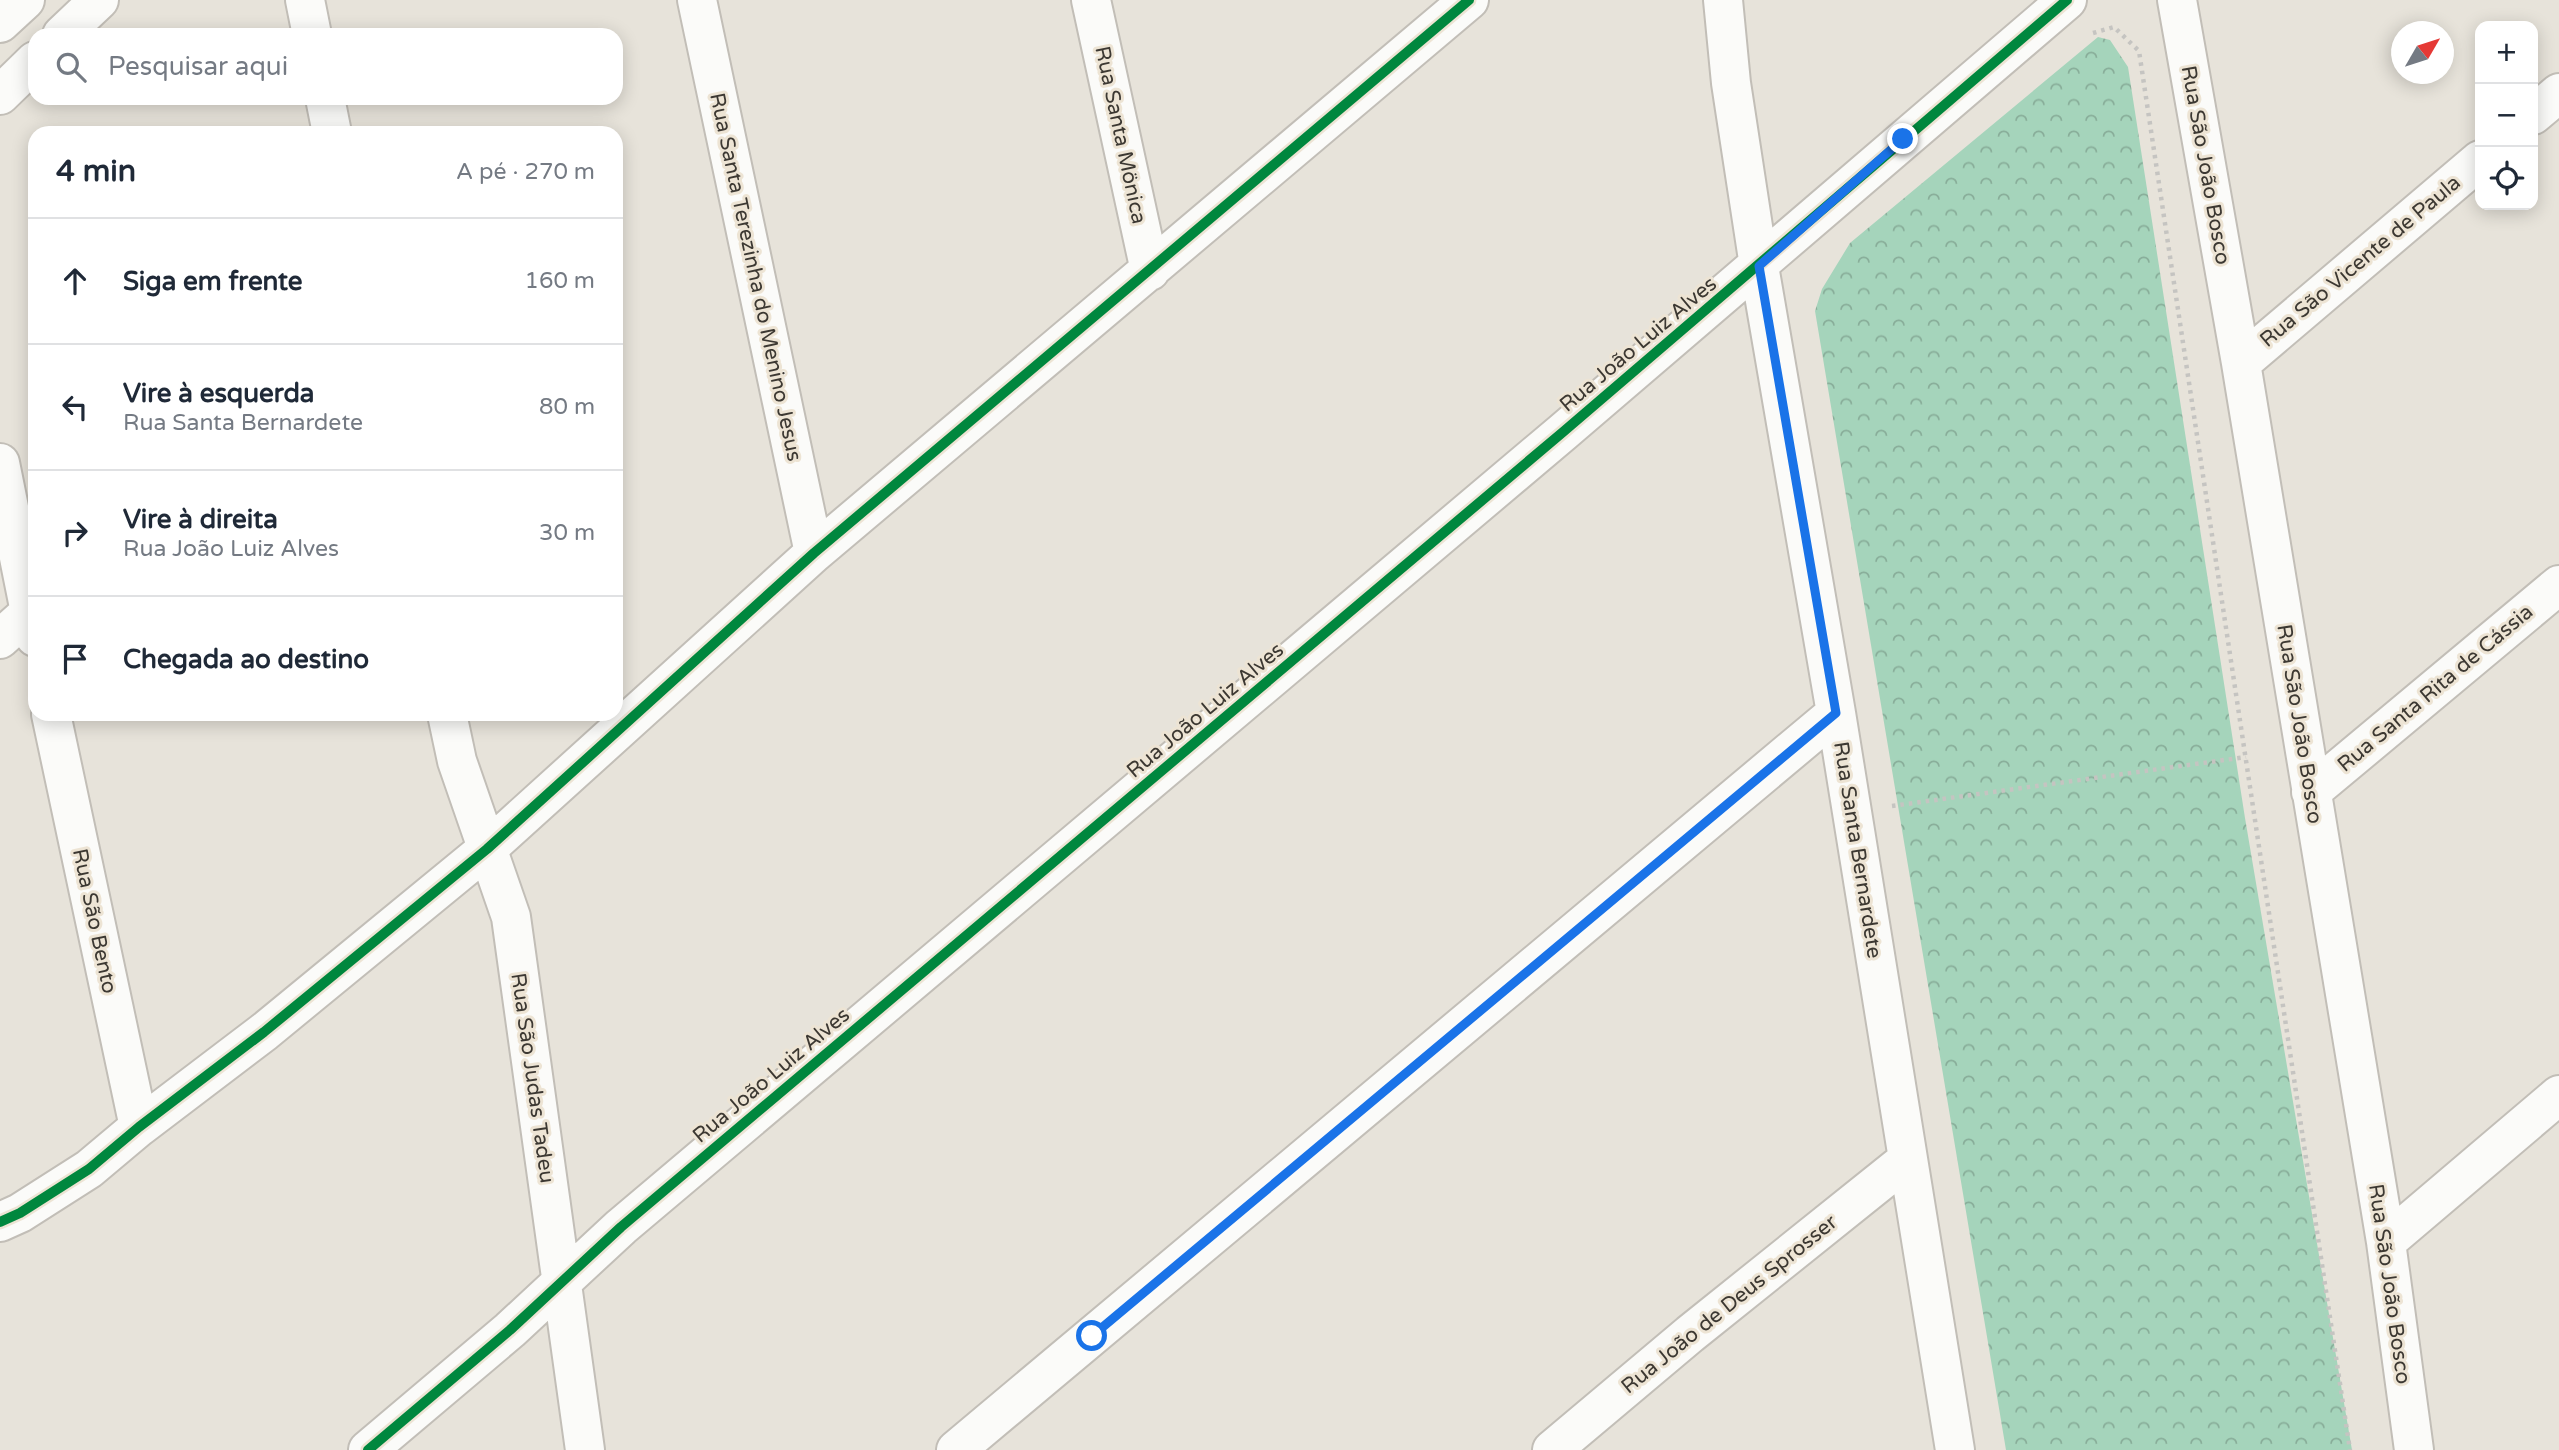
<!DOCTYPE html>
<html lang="pt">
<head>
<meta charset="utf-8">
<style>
  body { margin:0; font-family:"Varela Round",sans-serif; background:#f6f6f7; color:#1f2937 }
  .controls { position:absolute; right:21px; top:21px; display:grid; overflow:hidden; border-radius:14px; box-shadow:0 4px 18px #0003 }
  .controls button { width:63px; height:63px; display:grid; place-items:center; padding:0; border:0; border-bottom:2px solid #e0e1e3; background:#fff; color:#1f2937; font:35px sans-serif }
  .compass { position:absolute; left:2391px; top:21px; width:63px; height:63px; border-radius:50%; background:#fff; box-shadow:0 4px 18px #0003; rotate:51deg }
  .stop { position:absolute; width:21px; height:21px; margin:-16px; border:5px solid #1a73e8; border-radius:50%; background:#fff }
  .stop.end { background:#1a73e8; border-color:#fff; box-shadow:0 2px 7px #0008 }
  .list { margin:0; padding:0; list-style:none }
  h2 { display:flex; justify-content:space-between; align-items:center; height:91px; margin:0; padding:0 28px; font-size:30px }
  h2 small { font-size:23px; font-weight:400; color:#747a83 }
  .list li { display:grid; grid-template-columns:46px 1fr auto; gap:21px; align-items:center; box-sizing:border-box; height:126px; padding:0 28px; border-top:2px solid #e0e1e3 }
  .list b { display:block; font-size:26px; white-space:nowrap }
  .list p { margin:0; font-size:23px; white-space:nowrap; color:#747a83 }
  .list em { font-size:23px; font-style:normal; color:#747a83 }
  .icon { flex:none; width:38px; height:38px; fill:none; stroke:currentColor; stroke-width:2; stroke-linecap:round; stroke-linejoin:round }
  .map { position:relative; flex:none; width:2559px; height:1450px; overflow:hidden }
  .search { position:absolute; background:#fff; box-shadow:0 4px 18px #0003; left:28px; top:28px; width:595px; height:77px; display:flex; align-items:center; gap:18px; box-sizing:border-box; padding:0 24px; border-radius:21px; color:#747a83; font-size:26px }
  .panel { position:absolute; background:#fff; box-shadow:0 4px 18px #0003; left:28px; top:126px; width:595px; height:595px; border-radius:21px }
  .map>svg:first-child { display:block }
  .park { fill:url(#park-crowns) }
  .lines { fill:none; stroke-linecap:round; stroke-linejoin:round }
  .minor-casing { stroke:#c2beb7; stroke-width:42 }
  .path { stroke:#c5c4c1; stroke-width:4.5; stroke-dasharray:3.5 5; stroke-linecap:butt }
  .minor { stroke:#fbfbf9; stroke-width:38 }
  .cycleway-casing { stroke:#ede4d4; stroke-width:15 }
  .cycleway { stroke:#00873e; stroke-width:10 }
  .route { stroke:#1a73e8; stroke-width:9 }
  .labels { text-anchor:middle; stroke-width:6; stroke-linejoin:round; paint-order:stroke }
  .street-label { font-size:21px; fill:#3c3832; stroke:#ede4d4 }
</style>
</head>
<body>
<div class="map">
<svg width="2559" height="1450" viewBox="0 0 2559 1450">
  <defs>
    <pattern id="park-crowns" width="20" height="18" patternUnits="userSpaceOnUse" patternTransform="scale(1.75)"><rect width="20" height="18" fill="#a5d4bb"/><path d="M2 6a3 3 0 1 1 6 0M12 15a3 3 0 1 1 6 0" fill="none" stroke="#88ad99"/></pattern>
  </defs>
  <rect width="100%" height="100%" fill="#e7e3da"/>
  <path class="park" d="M 2098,37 L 2110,40 L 2128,67 L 2245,818 L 2352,1450 L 2006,1450 L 1815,311 L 1822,289 L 1850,243 Z"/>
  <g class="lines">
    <defs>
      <path id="minor" d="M 305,0 L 312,35
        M 697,0 L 814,553
        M 1091,0 L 1150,271
        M 1723,0 L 1731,83 L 1759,266 L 1836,713 L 1955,1450
        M 2177,0 L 2241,363 L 2386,1242 L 2414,1450
        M 0,23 L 25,0
        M 62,35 L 99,0
        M 0,95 L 35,61
        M 325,98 L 332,133
        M 2533,115 L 2559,93
        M 2241,363 L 2480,160
        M 0,463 L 35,637
        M 0,639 L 30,612
        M 51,714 L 139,1127
        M 447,714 L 457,761 L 511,917 L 585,1450
        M 2311,792 L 2559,585
        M 0,1222 L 20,1213 L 89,1169 L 139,1127 L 264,1032 L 487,849 L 814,553 L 1469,0
        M 2386,1242 L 2559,1095
        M 368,1450 L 510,1330 L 621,1227 L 1563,432 L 2067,0
        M 956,1450 L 1836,713
        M 1552,1450 L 1690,1334 L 1907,1160"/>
    </defs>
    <use href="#minor" class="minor-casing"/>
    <path class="path" d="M 2093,33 L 2114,27 L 2139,51 L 2350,1450
      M 1892,806 L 2246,757"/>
    <use href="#minor" class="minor"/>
    <defs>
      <path id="cycleway" d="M 0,1222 L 20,1213 L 89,1169 L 139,1127 L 264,1032 L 487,849 L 814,553 L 1469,0
        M 368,1450 L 510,1330 L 621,1227 L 1563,432 L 2067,0"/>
    </defs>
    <use href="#cycleway" class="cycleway-casing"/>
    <use href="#cycleway" class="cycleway"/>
  </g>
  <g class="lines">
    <path class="route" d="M 1092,1336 L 1836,713 L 1759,266 L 1903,139"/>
  </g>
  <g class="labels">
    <g class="street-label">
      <text transform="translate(1121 135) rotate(78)" y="7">Rua Santa Mönica</text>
      <text transform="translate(2206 165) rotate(80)" y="7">Rua São João Bosco</text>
      <text transform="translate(2360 261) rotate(-40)" y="7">Rua São Vicente de Paula</text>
      <text transform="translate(756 277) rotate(78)" y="7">Rua Santa Terezinha do Menino Jesus</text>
      <text transform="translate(1638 344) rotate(-40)" y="7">Rua João Luiz Alves</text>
      <text transform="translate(2435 688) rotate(-40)" y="7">Rua Santa Rita de Cássia</text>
      <text transform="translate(1205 710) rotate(-40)" y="7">Rua João Luiz Alves</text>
      <text transform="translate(2300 724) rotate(81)" y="7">Rua São João Bosco</text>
      <text transform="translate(1858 850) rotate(81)" y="7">Rua Santa Bernardete</text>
      <text transform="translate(95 921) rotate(78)" y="7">Rua São Bento</text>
      <text transform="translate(771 1075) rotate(-40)" y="7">Rua João Luiz Alves</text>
      <text transform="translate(533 1078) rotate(82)" y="7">Rua São Judas Tadeu</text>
      <text transform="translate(2390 1284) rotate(82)" y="7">Rua São João Bosco</text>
      <text transform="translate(1729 1304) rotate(-39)" y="7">Rua João de Deus Sprosser</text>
    </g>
  </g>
</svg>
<div class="controls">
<button>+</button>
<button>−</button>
<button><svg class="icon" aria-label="locate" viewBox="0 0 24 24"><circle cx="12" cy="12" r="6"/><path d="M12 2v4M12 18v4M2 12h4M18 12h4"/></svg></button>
</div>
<svg class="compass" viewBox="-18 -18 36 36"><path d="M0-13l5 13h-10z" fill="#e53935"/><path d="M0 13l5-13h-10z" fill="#747a83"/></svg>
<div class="stop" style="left:1092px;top:1336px"></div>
<div class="stop end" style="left:1903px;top:139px"></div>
<div class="search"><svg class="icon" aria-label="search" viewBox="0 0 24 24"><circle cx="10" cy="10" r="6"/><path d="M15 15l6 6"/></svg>Pesquisar aqui</div>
<section class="panel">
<h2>4 min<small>A pé · 270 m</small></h2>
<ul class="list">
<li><svg class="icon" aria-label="ahead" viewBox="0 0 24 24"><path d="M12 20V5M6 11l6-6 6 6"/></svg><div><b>Siga em frente</b></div><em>160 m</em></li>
<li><svg class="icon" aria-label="left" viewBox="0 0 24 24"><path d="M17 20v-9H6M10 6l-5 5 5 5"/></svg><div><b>Vire à esquerda</b><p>Rua Santa Bernardete</p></div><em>80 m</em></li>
<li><svg class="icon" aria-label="right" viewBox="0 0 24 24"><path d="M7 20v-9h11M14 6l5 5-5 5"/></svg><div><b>Vire à direita</b><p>Rua João Luiz Alves</p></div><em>30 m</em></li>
<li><svg class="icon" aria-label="arrive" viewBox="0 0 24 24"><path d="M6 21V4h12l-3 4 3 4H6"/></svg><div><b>Chegada ao destino</b></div></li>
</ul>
</section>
</div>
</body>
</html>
